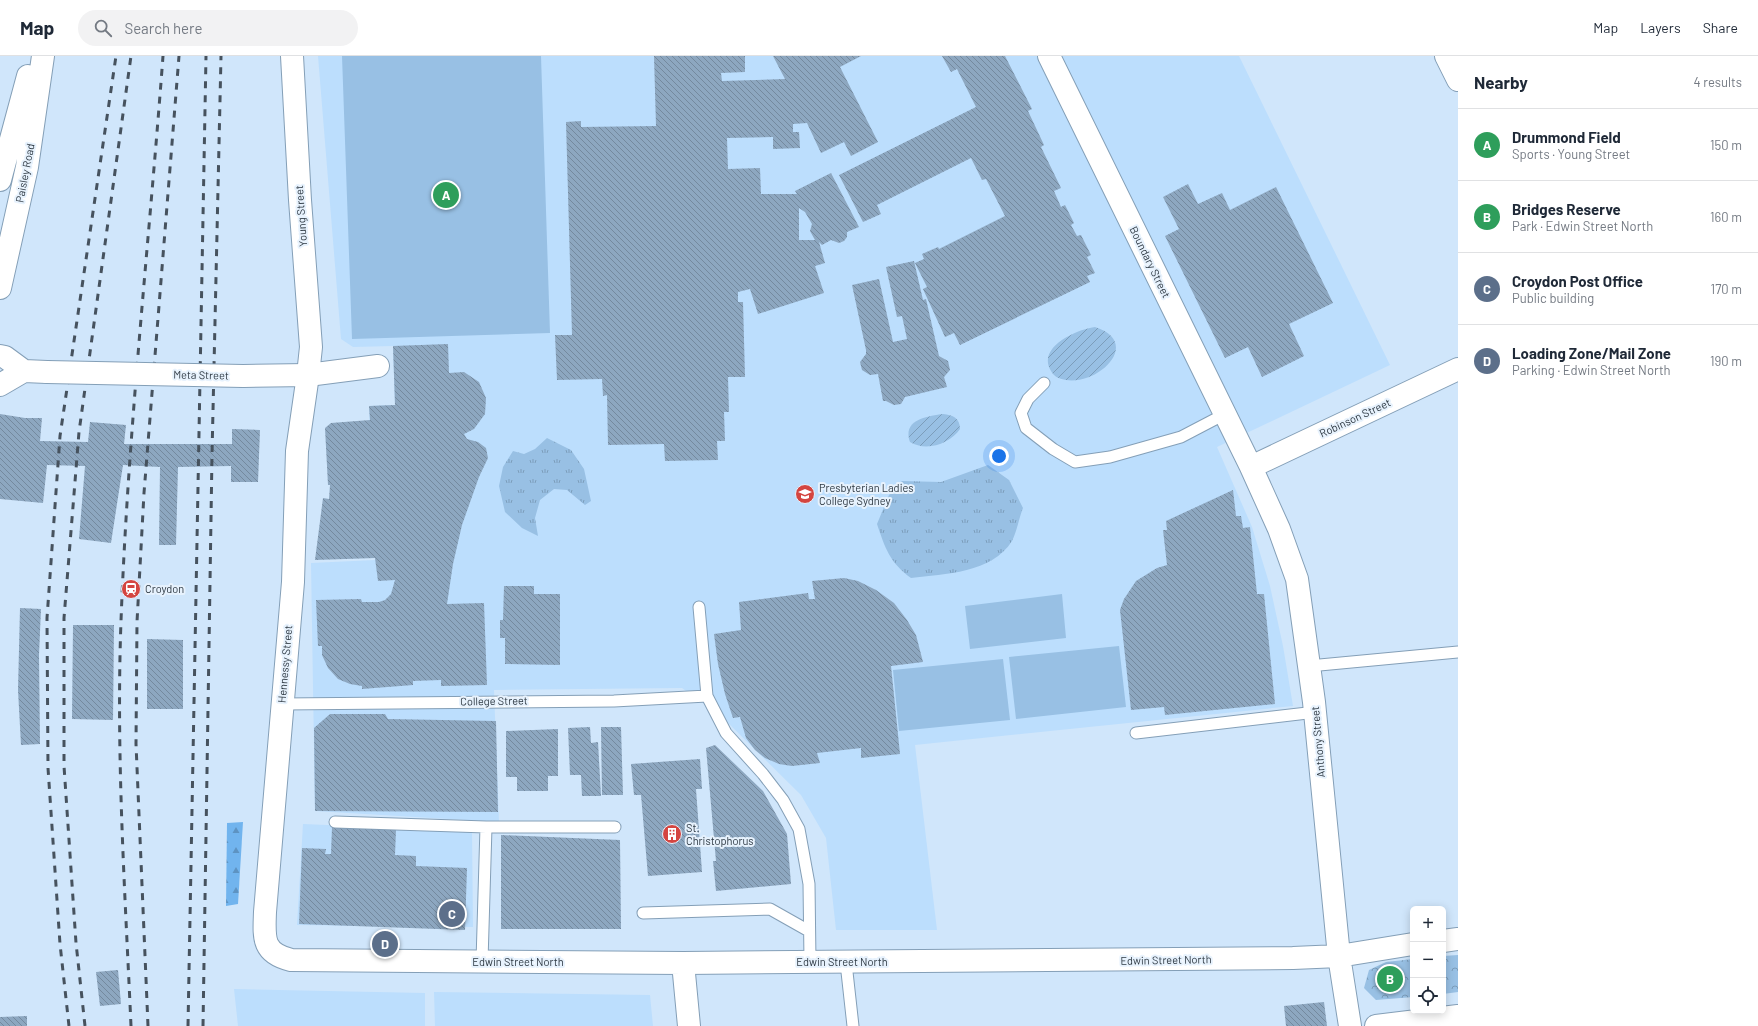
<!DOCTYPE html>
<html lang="en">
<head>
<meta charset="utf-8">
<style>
  body { margin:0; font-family:Barlow,sans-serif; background:#f2f2f3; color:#1f2937 }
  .controls { position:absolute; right:12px; bottom:12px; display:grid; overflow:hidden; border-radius:6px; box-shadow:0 2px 10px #0003 }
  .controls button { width:36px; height:36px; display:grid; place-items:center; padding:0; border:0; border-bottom:1px solid #e0e1e3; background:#fff; color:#1f2937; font:20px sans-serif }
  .you { position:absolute; left:999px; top:400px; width:14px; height:14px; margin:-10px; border:3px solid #fff; border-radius:50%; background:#1a73e8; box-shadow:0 0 0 6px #1a73e833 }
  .badge { display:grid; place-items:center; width:26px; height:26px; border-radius:50%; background:#db2777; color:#fff; font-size:13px; font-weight:700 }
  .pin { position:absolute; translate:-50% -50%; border:2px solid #fff; box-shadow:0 1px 4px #0006 }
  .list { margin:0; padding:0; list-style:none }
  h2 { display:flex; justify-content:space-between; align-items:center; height:52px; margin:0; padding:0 16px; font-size:17px }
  h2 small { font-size:13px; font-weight:400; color:#747a83 }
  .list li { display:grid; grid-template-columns:26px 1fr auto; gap:12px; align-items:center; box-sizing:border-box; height:72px; padding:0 16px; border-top:1px solid #e0e1e3 }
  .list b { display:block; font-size:15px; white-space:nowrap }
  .list p { margin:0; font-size:13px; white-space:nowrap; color:#747a83 }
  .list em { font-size:13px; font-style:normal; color:#747a83 }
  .icon { flex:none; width:22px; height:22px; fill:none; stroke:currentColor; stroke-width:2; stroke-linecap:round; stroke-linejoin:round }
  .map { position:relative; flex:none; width:1458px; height:970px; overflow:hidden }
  header { display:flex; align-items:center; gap:24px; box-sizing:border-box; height:56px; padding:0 20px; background:#fff; border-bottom:1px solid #e0e1e3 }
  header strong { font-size:19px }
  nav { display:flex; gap:22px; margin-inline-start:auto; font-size:14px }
  .search { width:280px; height:36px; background:#f2f2f3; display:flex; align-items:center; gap:10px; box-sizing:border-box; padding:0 14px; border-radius:22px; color:#747a83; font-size:15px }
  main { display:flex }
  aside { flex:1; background:#fff }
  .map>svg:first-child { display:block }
  .built { fill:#bcdefd }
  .grass { fill:url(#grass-tufts) }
  .forest { fill:url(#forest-firs) }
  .park { fill:url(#park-crowns) }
  .garden { fill:url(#garden-furrows) }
  .pitch { fill:#98c0e4 }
  .building { fill:url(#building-back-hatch); fill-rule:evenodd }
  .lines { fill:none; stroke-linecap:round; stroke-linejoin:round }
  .service-casing { stroke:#849fb7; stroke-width:13 }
  .minor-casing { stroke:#849fb7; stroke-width:24 }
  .tertiary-casing { stroke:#849fb7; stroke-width:24 }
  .secondary-casing { stroke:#849fb7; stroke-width:24 }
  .service { stroke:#fff; stroke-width:11 }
  .minor { stroke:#fff; stroke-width:22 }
  .tertiary { stroke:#fff; stroke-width:22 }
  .secondary { stroke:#fff; stroke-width:22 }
  .rail { stroke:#46525e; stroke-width:3; stroke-dasharray:7 7; stroke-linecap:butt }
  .tertiary-bridge-casing { stroke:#849fb7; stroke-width:24; stroke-linecap:butt }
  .tertiary-bridge { stroke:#fff; stroke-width:22 }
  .labels { text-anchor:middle; stroke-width:4; stroke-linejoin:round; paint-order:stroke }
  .street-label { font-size:11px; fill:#2d3842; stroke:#e7f2fd }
  .poi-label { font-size:11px; fill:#2d3842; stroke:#e7f2fd; text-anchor:start }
</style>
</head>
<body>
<header>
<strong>Map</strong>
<div class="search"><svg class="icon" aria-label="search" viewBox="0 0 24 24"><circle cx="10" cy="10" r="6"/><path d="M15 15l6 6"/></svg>Search here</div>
<nav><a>Map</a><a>Layers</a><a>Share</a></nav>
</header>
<main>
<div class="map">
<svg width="1458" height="970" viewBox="0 0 1458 970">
  <defs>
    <pattern id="grass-tufts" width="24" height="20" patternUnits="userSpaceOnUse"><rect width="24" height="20" fill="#98c0e4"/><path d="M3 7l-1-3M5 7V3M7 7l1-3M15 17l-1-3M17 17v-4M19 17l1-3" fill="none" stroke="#7c9dba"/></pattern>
    <pattern id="forest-firs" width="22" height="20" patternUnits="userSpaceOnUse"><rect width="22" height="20" fill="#71b4ee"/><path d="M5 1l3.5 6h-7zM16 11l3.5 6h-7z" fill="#5d93c2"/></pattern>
    <pattern id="park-crowns" width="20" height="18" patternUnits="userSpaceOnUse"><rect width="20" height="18" fill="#98c0e4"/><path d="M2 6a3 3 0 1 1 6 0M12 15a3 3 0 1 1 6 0" fill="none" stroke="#7c9dba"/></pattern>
    <pattern id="garden-furrows" width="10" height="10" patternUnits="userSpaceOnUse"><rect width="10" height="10" fill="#98c0e4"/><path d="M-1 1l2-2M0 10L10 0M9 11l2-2" fill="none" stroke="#7c9dba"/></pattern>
    <pattern id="building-back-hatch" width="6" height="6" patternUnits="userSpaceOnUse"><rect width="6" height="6" fill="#8da7c0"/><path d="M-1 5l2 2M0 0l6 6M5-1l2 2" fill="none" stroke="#74899e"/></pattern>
  </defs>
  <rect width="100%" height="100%" fill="#d0e6fb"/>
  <path class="built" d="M 318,0 L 1239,0 L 1390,309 L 1217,391 L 1252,471 L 1270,530 L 1283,590 L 1293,650 L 915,689 L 937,874 L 836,874 L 826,782 L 801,739 L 722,661 L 682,632 L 494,634 L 499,766 L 315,755 L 311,507 L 375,504 L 369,350 L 395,349 L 393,290 L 353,291 L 341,283 Z
    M 303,768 L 472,775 L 473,871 L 297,869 Z
    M 234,933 L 425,937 L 425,970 L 238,970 Z
    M 434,936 L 650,939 L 653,970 L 435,970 Z"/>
  <path class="grass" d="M 547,382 L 571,394 L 584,413 L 591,445 L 585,449 L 567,434 L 554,433 L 540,444 L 535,462 L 538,480 L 522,472 L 505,456 L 499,430 L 503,411 L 513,395 L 524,398 L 535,393 Z
    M 988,409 L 1009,424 L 1023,452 C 1019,462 1017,475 1012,485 C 992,517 945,518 911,522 C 890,507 885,492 877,468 L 889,439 L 902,425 L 941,426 Z"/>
  <path class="forest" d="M 243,766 L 238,848 L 226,850 L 227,767 Z"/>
  <path class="park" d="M 1458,899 L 1458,936 L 1443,938 L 1443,900 Z
    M 1413,903 L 1413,941 L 1376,944 L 1364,932 L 1369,914 L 1386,906 Z"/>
  <path class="garden" d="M 1095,271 C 1142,286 1100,329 1066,324 C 1060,323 1054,321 1051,315 C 1036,291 1078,273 1095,271 Z
    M 943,358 C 953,359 960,362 960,373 C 950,388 926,396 910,386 C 902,364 927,360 943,358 Z"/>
  <path class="pitch" d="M 342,0 L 541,0 L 550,277 L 352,283 Z
    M 1062,538 L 1066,582 L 970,593 L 965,550 Z
    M 1119,590 L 1126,651 L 1016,663 L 1009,601 Z
    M 1003,603 L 1010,664 L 899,675 L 893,614 Z"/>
  <path class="building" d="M 654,0 L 745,0 L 745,16 L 721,17 L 722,25 L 785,23 L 773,0 L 861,0 L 840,11 L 878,86 L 851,100 L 844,86 L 821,97 L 807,67 L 793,68 L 793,76 L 799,76 L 800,92 L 773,93 L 773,81 L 727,82 L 728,113 L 760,112 L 761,138 L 797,138 L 795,135 L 831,117 L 859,171 L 847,176 L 847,181 L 844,185 L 839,187 L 831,184 L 822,189 L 819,186 L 825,207 L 815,210 L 824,237 L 758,258 L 750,233 L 738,236 L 738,246 L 743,246 L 745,321 L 728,321 L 729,356 L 724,356 L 725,385 L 717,385 L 718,404 L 665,405 L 664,388 L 608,389 L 607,339 L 603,340 L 602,323 L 557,324 L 555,279 L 572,279 L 566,66 L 581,65 L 581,71 L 656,70 ZM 799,152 L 805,156 L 812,168 L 810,175 L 815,184 L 799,184 Z
    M 942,0 L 1005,0 L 1032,53 L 1028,55 L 1044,89 L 1041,91 L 1061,132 L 1054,135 L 1061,151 L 1065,149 L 1074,167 L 1071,169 L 1077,180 L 1081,179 L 1091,199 L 1087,201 L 1095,217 L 1087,220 L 1090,226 L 960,289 L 954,277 L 945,281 L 923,233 L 927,231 L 915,207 L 924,203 L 922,198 L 938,191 L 939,193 L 1005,160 L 986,123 L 982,124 L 971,102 L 877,149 L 881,158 L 863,166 L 839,119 L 976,51 L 957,13 L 951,16 Z
    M 1188,128 L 1198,148 L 1222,137 L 1230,154 L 1276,131 L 1333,247 L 1289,268 L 1304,300 L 1262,321 L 1248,291 L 1225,302 L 1165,180 L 1179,173 L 1163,141 Z
    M 914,205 L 923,244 L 926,243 L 939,300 L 948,305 L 950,314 L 944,321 L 947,331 L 905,341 L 901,348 L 894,349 L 886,345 L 883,345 L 878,318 L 870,319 L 862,314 L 860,306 L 866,298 L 866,294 L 852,229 L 879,223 L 893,286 L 907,283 L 902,260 L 897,261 L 886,211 Z
    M 448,288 L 449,317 L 464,316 L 479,326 L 486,342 L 485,358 L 474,373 L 464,378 L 467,383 L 478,386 L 486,392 L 488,402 L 479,421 L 462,469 L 453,508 L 447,548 L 484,547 L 487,629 L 441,630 L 441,624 L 413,625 L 413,629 L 362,633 L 362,630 L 350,628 L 338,623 L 328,612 L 322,599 L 322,590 L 318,590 L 316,544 L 361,543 L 362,546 L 379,546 L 385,544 L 391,538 L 395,524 L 378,525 L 375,502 L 315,504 L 323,442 L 329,443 L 330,429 L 328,429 L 325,372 L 331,367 L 370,364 L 369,350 L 395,349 L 393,290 Z
    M 0,358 L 25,362 L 42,362 L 40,385 L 88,386 L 90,366 L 126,369 L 124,388 L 232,388 L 232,373 L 260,374 L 258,426 L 231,426 L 231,410 L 178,411 L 176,489 L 159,489 L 160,411 L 123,409 L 111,487 L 79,483 L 85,410 L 47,409 L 43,447 L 0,443 Z
    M 1233,434 L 1236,460 L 1241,460 L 1243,472 L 1250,471 L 1257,538 L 1264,538 L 1275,648 L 1165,659 L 1164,651 L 1131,654 L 1120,554 L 1124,543 L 1136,525 L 1157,512 L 1167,509 L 1163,474 L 1167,474 L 1166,465 Z
    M 844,522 L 858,525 L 876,534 L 894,547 L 907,564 L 916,579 L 923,606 L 891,610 L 900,698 L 861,702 L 861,692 L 817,697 L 820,707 L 792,710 L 779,708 L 765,702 L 755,694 L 746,682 L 740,661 L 733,662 L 725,638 L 718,608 L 714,578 L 741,574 L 739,546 L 808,537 L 809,543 L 815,543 L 812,525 Z
    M 504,530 L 534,530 L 534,538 L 560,538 L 560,609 L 505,608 L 505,582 L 500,582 L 500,564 L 503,564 Z
    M 20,552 L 41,553 L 39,599 L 40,688 L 21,689 L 18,634 Z
    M 73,569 L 114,569 L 113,664 L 72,663 Z
    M 147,583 L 183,584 L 183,653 L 147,653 Z
    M 330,658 L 385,658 L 388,663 L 496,665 L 498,756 L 315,755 L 314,672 Z
    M 590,671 L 591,687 L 598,686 L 601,740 L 582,740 L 581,719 L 570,719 L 568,672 Z
    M 601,671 L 621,671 L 623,739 L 602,739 Z
    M 558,673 L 558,720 L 548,720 L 548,735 L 517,735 L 517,721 L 506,721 L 506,675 Z
    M 715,689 L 763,735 L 787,778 L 791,828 L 716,835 L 713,805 L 716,805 L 706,692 Z
    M 700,703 L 702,733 L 696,733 L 702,816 L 648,820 L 641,739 L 634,739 L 631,708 Z
    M 332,771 L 396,774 L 395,799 L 416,800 L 416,810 L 467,812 L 465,874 L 299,868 L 302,792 L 326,793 L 325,798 L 331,798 Z
    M 501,779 L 620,784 L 621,873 L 501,873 Z
    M 118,914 L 121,948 L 100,950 L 96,916 Z
    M 1324,946 L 1327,970 L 1286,970 L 1284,950 Z
    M 27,960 L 27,970 L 0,970 L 0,961 Z"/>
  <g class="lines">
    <defs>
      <path id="service" d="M 1044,327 L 1028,343 L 1021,357 L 1026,372 L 1053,393 L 1075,406 L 1110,401 L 1181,381 L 1225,358
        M 699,551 L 707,640 L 726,677 L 763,718 L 783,744 L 799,773 L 809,828 L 810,905
        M 1309,610 L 1458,596
        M 282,648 L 614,645 L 707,640
        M 1136,677 L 1316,656
        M 335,766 L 486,771 L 615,771
        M 643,857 L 770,853 L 809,875
        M 482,905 L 486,771
        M 846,907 L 853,970"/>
      <path id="minor" d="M 292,0 L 300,144 L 311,291 L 308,319 L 378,310
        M 1049,0 L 1251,411 L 1279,473 L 1297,523 L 1314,646 L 1339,900 L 1350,970
        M 1446,0 L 1458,24
        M 1251,411 L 1458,313
        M 1443,885 L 1458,883
        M 683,907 L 1293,902 L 1339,900 L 1413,888
        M 1376,970 L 1458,960"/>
      <path id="tertiary" d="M 0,300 L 5,301 L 24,315 L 47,316
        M 243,320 L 308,319 L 297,395 L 293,526 L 265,856 C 264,882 262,897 291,904 L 683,907 L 689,970
        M 0,329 L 24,315"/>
      <path id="secondary" d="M 0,124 L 28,20
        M 0,232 L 27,111 L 43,0"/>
    </defs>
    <use href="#service" class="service-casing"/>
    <use href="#minor" class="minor-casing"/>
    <use href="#tertiary" class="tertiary-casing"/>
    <use href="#secondary" class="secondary-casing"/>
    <use href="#service" class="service"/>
    <use href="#minor" class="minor"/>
    <use href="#tertiary" class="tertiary"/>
    <use href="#secondary" class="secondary"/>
    <path class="rail" d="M 69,970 L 60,888 L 48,712 L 47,562 L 60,380 L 116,0
      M 85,970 L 76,887 L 64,710 L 64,562 L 79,376 L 131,0
      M 131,970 C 125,835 116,700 121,565 C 128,376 149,188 163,0
      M 148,970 L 136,688 L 137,566 L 144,437 L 179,0
      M 188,970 L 206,0
      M 203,970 L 212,399 L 221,0"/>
    <defs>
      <path id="tertiary-bridge" d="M 47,316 L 243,320"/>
    </defs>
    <use href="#tertiary-bridge" class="tertiary-bridge-casing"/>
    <use href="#tertiary-bridge" class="tertiary-bridge"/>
  </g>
  <defs>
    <symbol id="school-disc" viewBox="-11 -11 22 22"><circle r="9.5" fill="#d44540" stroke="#e7f2fd"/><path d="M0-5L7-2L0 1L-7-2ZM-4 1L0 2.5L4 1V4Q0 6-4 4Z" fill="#fff"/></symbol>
    <symbol id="station-disc" viewBox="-11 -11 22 22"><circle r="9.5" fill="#d44540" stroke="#e7f2fd"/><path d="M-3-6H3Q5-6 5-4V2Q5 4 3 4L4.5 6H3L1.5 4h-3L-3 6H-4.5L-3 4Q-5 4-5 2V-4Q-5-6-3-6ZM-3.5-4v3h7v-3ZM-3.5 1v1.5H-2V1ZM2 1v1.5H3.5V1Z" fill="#fff"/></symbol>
    <symbol id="building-disc" viewBox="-11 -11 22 22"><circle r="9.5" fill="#d44540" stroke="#e7f2fd"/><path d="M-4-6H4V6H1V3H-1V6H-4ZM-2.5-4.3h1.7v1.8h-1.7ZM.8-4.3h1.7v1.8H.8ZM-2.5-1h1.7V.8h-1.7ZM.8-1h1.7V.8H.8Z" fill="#fff"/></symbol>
  </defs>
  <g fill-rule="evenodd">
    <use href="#school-disc" x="794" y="427" width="22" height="22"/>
    <use href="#station-disc" x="120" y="522" width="22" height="22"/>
    <use href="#building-disc" x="661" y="767" width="22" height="22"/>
  </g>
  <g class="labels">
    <g class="street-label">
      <text transform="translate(25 117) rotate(-79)" y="4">Paisley Road</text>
      <text transform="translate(301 160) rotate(-94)" y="4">Young Street</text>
      <text transform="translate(1150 206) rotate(64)" y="4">Boundary Street</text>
      <text transform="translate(201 319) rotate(1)" y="4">Meta Street</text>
      <text transform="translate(1355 362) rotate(-25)" y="4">Robinson Street</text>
      <text transform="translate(285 608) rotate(-85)" y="4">Hennessy Street</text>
      <text transform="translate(494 645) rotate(-1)" y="4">College Street</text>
      <text transform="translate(1318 686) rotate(-95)" y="4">Anthony Street</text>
      <text transform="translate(1166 904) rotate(-1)" y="4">Edwin Street North</text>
      <text x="518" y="910">Edwin Street North</text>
      <text x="842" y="910">Edwin Street North</text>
    </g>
    <g class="poi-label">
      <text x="819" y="436">Presbyterian Ladies<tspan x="819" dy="13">College Sydney</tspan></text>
      <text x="145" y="537">Croydon</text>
      <text x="686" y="776">St.<tspan x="686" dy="13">Christophorus</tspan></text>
    </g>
  </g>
</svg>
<div class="controls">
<button>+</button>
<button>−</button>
<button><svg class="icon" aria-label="locate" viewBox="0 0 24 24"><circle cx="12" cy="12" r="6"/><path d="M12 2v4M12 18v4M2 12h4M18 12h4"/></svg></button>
</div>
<div class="you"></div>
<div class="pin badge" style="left:446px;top:139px;background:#2e9e5b">A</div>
<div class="pin badge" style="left:1390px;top:923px;background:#2e9e5b">B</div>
<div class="pin badge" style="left:452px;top:858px;background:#5c6f8a">C</div>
<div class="pin badge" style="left:385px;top:888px;background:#5c6f8a">D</div>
</div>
<aside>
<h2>Nearby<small>4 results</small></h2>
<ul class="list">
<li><span class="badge" style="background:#2e9e5b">A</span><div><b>Drummond Field</b><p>Sports · Young Street</p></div><em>150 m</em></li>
<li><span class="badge" style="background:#2e9e5b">B</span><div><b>Bridges Reserve</b><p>Park · Edwin Street North</p></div><em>160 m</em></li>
<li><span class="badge" style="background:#5c6f8a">C</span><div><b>Croydon Post Office</b><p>Public building</p></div><em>170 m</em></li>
<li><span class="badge" style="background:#5c6f8a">D</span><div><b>Loading Zone/Mail Zone</b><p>Parking · Edwin Street North</p></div><em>190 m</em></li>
</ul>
</aside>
</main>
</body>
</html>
